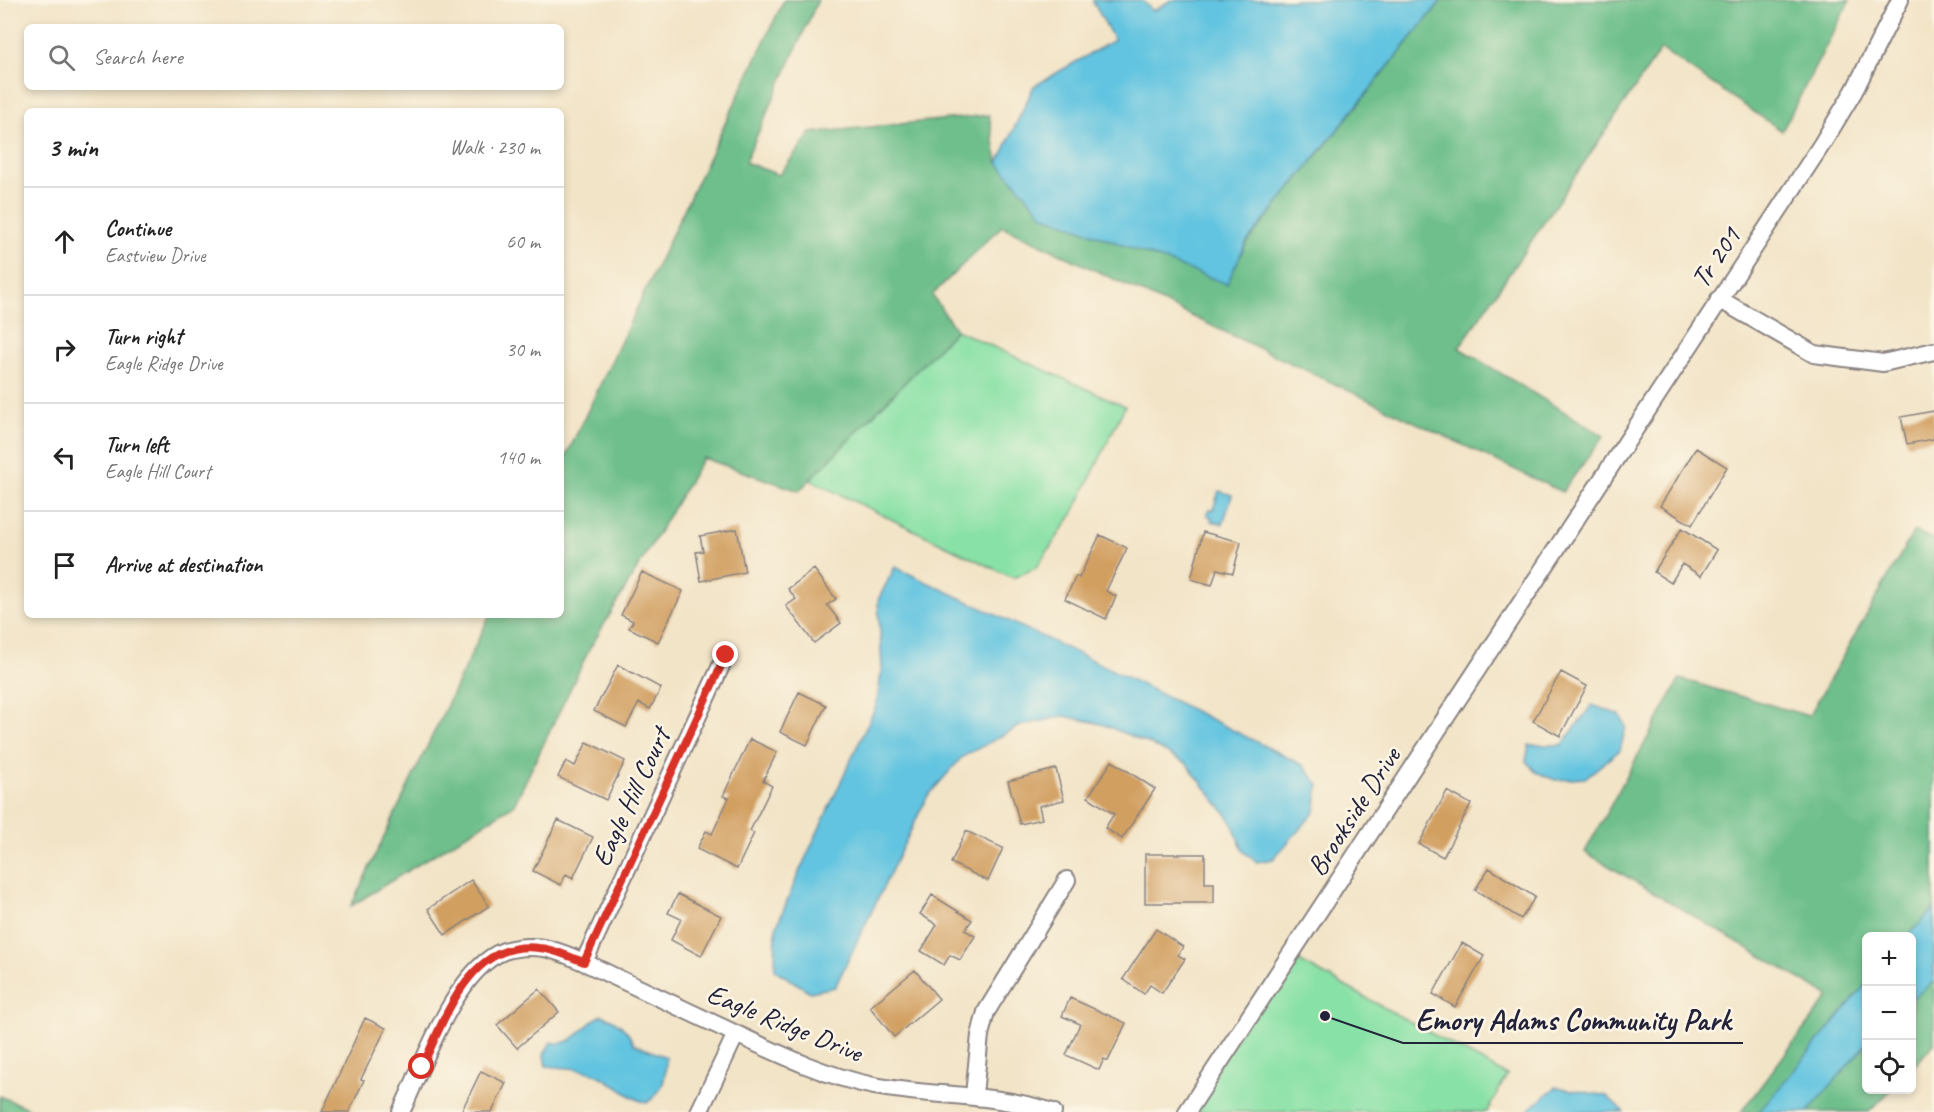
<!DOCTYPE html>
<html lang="en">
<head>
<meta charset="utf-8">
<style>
  body { margin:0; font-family:Caveat,sans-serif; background:#f2f2f2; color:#222 }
  .controls { position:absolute; right:18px; bottom:18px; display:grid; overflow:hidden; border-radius:9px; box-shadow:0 3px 9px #0003 }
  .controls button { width:54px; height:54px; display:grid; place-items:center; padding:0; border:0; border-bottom:2px solid #e0e0e0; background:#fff; color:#222; font:30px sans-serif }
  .stop { position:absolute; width:18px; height:18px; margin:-14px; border:4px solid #d93025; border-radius:50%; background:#fff }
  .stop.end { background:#d93025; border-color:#fff; box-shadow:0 2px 6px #0008 }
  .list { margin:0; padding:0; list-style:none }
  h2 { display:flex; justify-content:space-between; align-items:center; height:78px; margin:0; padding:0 24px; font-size:26px }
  h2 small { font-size:20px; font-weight:400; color:#767676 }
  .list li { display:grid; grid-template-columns:39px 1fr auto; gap:18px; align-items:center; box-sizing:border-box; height:108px; padding:0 24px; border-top:2px solid #e0e0e0 }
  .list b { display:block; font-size:22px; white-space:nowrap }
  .list p { margin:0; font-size:20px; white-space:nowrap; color:#767676 }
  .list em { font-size:20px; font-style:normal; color:#767676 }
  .icon { flex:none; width:33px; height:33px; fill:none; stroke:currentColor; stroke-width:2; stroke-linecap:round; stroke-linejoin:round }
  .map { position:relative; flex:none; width:1934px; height:1112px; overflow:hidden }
  .search { position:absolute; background:#fff; box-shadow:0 3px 9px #0003; left:24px; top:24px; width:540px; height:66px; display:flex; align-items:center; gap:15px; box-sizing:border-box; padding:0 21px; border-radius:9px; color:#767676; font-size:22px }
  .panel { position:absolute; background:#fff; box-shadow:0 3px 9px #0003; left:24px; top:108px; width:540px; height:510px; border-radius:9px }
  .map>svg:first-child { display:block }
  .green { fill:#88e1a6; stroke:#558270; stroke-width:1.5 }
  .forest { fill:#6ebf8b; stroke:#487063; stroke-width:1.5 }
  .water { fill:#62c4e0; stroke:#42738e; stroke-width:1.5 }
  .building { fill:#d19f61 }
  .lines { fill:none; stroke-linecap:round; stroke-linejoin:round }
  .minor-casing { stroke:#8a8381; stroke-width:20 }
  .minor { stroke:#fff; stroke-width:16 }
  .route { stroke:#d93025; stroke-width:8 }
  .labels { text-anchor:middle; stroke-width:5; stroke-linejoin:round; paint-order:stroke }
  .street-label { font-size:28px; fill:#22223b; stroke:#fcf5e5 }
  .leader { fill:none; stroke:#22223b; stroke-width:2 }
  .callout-dot { fill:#22223b; stroke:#fcf5e5; stroke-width:2 }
  .callout-label { font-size:30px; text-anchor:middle; font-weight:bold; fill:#22223b; stroke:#fcf5e5; stroke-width:5; stroke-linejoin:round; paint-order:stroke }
</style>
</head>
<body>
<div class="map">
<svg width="1934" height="1112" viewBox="0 0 1934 1112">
  <rect width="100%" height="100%" fill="#fcf5e5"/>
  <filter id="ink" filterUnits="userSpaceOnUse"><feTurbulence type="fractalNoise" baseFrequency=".0167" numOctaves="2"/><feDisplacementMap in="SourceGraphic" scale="12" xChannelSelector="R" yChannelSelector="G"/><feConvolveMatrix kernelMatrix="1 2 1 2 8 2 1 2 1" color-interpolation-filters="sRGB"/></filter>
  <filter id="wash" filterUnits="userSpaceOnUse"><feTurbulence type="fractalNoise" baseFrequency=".008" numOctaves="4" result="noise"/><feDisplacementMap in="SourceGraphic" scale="24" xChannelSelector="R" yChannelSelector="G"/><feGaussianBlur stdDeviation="1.35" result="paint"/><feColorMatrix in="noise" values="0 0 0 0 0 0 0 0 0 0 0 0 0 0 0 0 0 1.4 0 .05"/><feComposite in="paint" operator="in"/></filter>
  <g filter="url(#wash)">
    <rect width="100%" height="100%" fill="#f2e4c7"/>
    <path class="green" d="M 956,330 L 1125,406 L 1073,514 L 1036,568 L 1013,578 L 810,480 Z
      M 1290,956 L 1507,1075 L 1487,1112 L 1187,1112 Z"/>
    <path class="forest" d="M 784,0 L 818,0 L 745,162 L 779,175 L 811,133 L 989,115 L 998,163 L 1226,284 L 1246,244 L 1442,0 L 1850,0 L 1782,131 L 1661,49 L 1459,348 L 1604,436 L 1562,492 L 1002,226 L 932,295 L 956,330 L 799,491 L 703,458 L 590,648 L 514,805 L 351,906 L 490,615 L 561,615 L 561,467 Z
      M 1914,531 L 1934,539 L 1934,1044 L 1912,1068 L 1912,936 L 1866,936 L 1866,1090 L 1891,1090 L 1869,1112 L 1741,1112 L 1829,996 L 1585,852 L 1680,679 L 1809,716 Z
      M 0,1096 L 36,1112 L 0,1112 Z"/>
    <path class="water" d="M 1092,0 L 1142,0 L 1153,11 L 1171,0 L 1442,0 L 1246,243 L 1227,284 L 1043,215 L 998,163 L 1034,86 L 1114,40 Z
      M 1219,491 L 1232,495 L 1223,524 L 1211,521 L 1212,517 L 1207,516 L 1209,510 L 1213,510 Z
      M 895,567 L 1102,665 L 1303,765 L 1319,785 L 1315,812 L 1273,859 L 1257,862 L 1244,852 L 1230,819 L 1186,763 L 1150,744 L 1102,724 L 1064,716 L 1020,726 L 962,757 L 927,797 L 835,987 L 810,992 L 775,970 L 776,928 L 800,870 L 876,706 L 882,668 L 878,600 Z
      M 1592,705 L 1620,715 L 1626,727 L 1620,750 L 1585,778 L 1555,780 L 1536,772 L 1526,761 L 1529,745 L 1562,745 Z
      M 1934,908 L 1934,981 L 1912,999 L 1912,936 L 1908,936 Z
      M 1866,984 L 1866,1044 L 1808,1112 L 1759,1112 Z
      M 602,1015 C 618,1021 627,1029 634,1044 L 666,1057 C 666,1079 664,1090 647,1103 C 629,1098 618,1086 602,1077 C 586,1068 564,1068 546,1066 L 544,1055 L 551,1042 C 574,1049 584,1023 602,1015 Z
      M 1556,1087 L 1607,1096 L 1624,1112 L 1526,1112 Z"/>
    <g id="blocks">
      <path class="building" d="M 1934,411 L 1934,439 L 1907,444 L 1901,417 Z
        M 1696,448 L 1727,467 L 1692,525 L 1660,506 Z
        M 1682,528 L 1717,550 L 1701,576 L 1682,564 L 1671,583 L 1654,572 Z
        M 737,529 L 745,572 L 701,581 L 696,552 L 703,551 L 700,536 Z
        M 1203,532 L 1241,542 L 1233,573 L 1217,569 L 1212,585 L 1191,579 Z
        M 1100,535 L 1127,548 L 1106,591 L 1116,596 L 1106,619 L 1065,599 L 1076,576 L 1079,578 Z
        M 814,569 L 836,599 L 827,605 L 841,623 L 814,643 L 786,606 L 796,599 L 788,589 Z
        M 642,572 L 683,591 L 658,642 L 629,628 L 633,621 L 621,615 Z
        M 618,665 L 661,688 L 650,709 L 639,703 L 626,727 L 594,711 Z
        M 1561,672 L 1587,686 L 1560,736 L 1533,721 Z
        M 799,692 L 826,705 L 807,745 L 780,732 Z
        M 750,739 L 777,752 L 763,781 L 772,786 L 750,831 L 754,833 L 737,869 L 697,849 L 706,831 L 712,834 L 729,798 L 723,796 Z
        M 587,742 L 625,761 L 606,800 L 558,777 L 566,761 L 575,766 Z
        M 1112,761 L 1155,789 L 1122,839 L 1105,828 L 1114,814 L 1088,797 Z
        M 1056,769 L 1064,800 L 1039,806 L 1042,819 L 1020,824 L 1008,781 Z
        M 1447,791 L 1471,804 L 1443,857 L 1419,844 Z
        M 558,820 L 593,837 L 573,878 L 566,874 L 561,885 L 533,871 Z
        M 966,831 L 1003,848 L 988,881 L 951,863 Z
        M 1145,854 L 1205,854 L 1205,883 L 1214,883 L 1214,903 L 1145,903 Z
        M 1489,868 L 1535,897 L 1521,919 L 1475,890 Z
        M 471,880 L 489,906 L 445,935 L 428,909 Z
        M 678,894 L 721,916 L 701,956 L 671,940 L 681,919 L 668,913 Z
        M 932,895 L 972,920 L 965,930 L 975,936 L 960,960 L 950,955 L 944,965 L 921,951 L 937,925 L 920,914 Z
        M 1156,929 L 1183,947 L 1178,955 L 1185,959 L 1162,993 L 1150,985 L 1144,994 L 1123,979 Z
        M 1462,943 L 1484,956 L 1455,1007 L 1433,994 Z
        M 915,970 L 939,999 L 894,1037 L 870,1007 Z
        M 539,989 L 559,1012 L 517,1048 L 497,1025 Z
        M 1070,998 L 1126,1023 L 1108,1061 L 1104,1059 L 1099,1070 L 1066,1055 L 1080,1024 L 1062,1016 Z
        M 365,1018 L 386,1028 L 361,1079 L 364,1080 L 349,1112 L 322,1112 Z
        M 481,1071 L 506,1083 L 492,1112 L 461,1112 Z"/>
    </g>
  </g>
  <g filter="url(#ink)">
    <use href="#blocks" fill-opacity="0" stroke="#8a8381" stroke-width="1.5"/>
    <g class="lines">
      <defs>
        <path id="minor" d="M 1719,299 L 1814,354 L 1883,363 L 1934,351
          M 584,962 L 726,655
          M 974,1095 L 980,1035 L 986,1012 L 1067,880
          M 401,1112 C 423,1066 455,969 504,951 C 516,947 531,946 544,948 C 567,953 590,965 611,975 C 652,994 693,1014 734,1033 C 779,1054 825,1076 874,1086 C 934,1097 994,1093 1053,1112
          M 699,1112 L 736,1034
          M 1187,1112 L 1822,144 L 1854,91 L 1900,0"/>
      </defs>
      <use href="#minor" class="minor-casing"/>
      <use href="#minor" class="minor"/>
    </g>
  </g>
  <g class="lines" filter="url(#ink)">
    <path class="route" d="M 422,1067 C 446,1016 470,939 539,948 C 555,949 569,957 584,962 L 726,655"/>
  </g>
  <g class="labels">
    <g class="street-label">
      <text transform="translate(1715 257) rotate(-56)" y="10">Tr 201</text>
      <text transform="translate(630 797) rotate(-65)" y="10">Eagle Hill Court</text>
      <text transform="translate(1353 811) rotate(-57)" y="10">Brookside Drive</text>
      <text transform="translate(785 1022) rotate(22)" y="10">Eagle Ridge Drive</text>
    </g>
  </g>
  <path class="leader" d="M1325 1016L1403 1043H1743"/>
  <circle class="callout-dot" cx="1325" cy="1016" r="6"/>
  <g class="callout-label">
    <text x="1573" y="1030">Emory Adams Community Park</text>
  </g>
</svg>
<div class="controls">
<button>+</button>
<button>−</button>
<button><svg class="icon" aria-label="locate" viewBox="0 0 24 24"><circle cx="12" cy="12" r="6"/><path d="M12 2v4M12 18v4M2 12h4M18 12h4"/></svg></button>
</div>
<div class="stop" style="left:422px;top:1067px"></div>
<div class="stop end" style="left:726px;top:655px"></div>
<div class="search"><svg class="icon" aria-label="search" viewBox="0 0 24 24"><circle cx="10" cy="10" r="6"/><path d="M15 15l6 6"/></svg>Search here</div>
<section class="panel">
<h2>3 min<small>Walk · 230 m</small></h2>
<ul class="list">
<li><svg class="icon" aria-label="ahead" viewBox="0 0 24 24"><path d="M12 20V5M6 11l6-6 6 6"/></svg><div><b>Continue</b><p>Eastview Drive</p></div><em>60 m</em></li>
<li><svg class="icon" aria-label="right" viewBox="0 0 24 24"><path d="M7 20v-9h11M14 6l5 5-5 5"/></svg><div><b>Turn right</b><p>Eagle Ridge Drive</p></div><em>30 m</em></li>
<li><svg class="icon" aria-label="left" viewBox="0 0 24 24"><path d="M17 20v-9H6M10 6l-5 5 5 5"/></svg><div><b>Turn left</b><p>Eagle Hill Court</p></div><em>140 m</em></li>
<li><svg class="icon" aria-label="arrive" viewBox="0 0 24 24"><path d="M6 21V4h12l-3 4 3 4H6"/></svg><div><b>Arrive at destination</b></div></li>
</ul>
</section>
</div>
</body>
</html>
